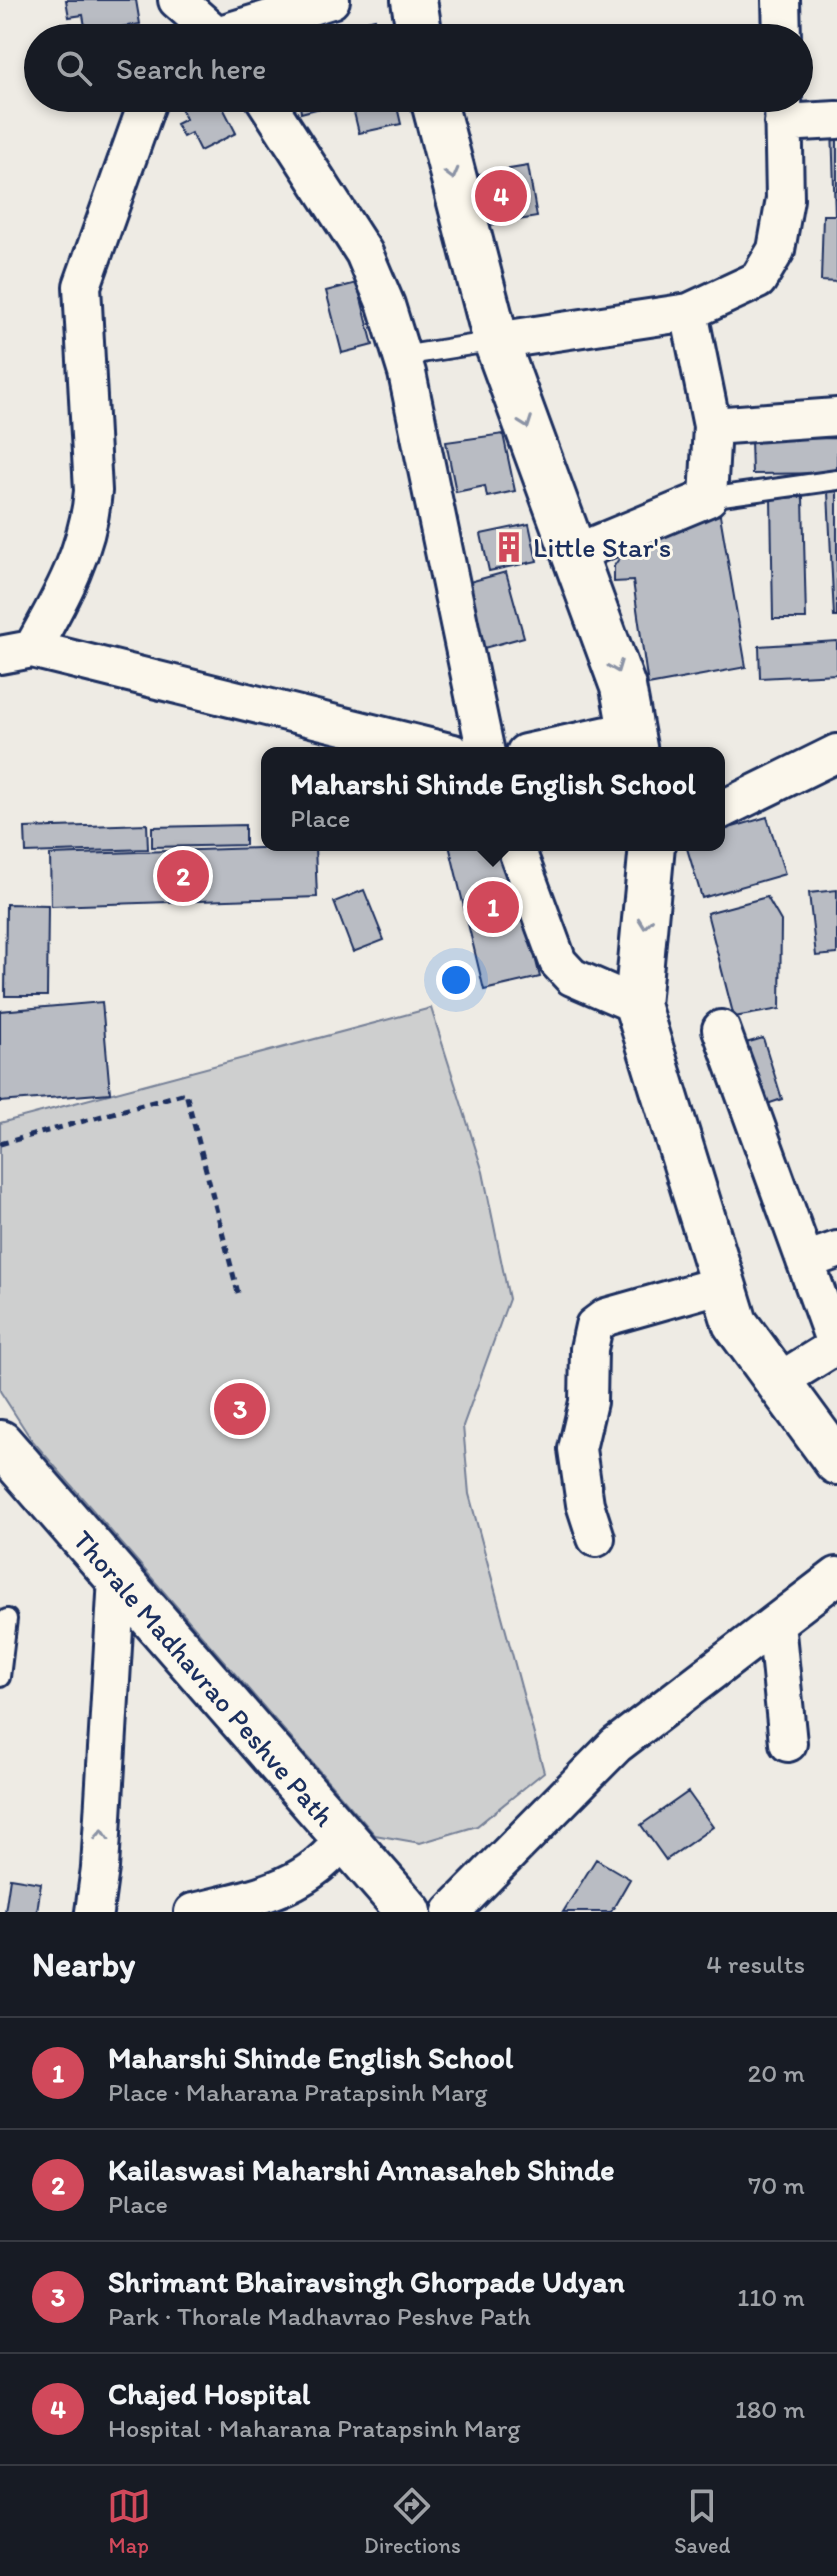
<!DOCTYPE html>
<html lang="en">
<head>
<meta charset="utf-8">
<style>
  body { margin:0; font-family:Itim,sans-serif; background:#20242c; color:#f1f3f6 }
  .you { position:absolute; left:456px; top:980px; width:28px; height:28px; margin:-20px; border:6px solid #fff; border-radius:50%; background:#1a73e8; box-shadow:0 0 0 12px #1a73e833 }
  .badge { display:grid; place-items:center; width:52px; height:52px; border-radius:50%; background:#d1495b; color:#fff; font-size:26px; font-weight:700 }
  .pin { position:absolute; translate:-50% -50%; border:4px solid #fff; box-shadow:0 2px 8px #0006 }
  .popup { position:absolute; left:261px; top:747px; width:464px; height:104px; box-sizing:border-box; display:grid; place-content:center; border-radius:16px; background:#171b24; filter:drop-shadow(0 2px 6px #0005); font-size:26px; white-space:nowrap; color:#9ea1a6 }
  .popup b { font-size:30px; color:#f1f3f6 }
  .popup::after { content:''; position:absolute; left:50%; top:100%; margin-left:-16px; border:16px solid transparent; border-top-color:#171b24 }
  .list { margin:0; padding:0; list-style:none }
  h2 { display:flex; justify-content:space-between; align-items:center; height:104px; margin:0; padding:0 32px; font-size:34px }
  h2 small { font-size:26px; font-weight:400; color:#9ea1a6 }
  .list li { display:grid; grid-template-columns:52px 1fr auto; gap:24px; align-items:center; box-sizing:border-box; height:112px; padding:0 32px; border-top:2px solid #363941 }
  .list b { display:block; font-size:30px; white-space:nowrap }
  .list p { margin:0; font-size:26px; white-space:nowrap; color:#9ea1a6 }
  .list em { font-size:26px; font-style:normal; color:#9ea1a6 }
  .icon { flex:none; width:44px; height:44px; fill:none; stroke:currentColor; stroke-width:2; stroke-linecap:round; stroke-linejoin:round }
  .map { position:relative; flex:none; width:837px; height:1912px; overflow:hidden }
  .search { position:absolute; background:#171b24; box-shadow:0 4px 12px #0003; left:24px; right:24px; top:24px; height:88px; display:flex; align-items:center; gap:20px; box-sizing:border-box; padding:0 28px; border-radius:44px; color:#9ea1a6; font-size:30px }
  .sheet { height:552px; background:#171b24 }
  nav { display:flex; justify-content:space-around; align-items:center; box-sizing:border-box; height:112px; border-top:2px solid #363941; background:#171b24; font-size:22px; color:#9ea1a6 }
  nav a { display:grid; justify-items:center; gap:4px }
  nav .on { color:#d1495b }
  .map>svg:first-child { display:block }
  .green { fill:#cecfcf; stroke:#747f96; stroke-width:2 }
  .building { fill:#b9bcc3; stroke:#1b2f5e; stroke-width:2 }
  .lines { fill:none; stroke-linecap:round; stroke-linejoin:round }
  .lane-casing { stroke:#1b2f5e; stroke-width:24 }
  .street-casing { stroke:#1b2f5e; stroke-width:42 }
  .secondary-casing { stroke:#1b2f5e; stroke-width:50 }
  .path { stroke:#1b2f5e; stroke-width:5; stroke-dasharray:8 6; stroke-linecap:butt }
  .lane { stroke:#fbf7ec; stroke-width:18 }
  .street { stroke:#fbf7ec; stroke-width:36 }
  .secondary { stroke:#fbf7ec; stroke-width:44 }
  .oneway { stroke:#8b93a5 }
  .labels { text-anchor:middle; stroke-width:6; stroke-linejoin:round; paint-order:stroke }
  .poi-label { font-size:28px; fill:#1b2f5e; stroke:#fbf7ec; text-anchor:start }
  .street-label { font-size:28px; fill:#1b2f5e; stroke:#fbf7ec }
</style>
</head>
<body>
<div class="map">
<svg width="837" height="1912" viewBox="0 0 837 1912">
  <rect width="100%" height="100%" fill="#eeebe4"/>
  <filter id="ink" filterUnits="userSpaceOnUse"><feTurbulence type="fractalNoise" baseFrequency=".0125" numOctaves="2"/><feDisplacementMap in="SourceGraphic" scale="16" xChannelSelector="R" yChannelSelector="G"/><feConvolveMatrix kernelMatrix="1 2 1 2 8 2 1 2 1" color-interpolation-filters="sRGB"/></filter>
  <g filter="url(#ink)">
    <path class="green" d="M 431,1008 L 483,1172 L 509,1299 L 463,1426 L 469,1494 L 544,1772 L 477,1826 L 420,1843 L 375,1835 L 31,1439 L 0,1391 L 0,1123 Z"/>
    <path class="building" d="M 66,0 L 136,0 L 140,24 L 120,27 L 122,38 L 87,38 L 83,15 L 69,17 Z
      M 375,19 L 380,38 L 314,38 L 313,34 Z
      M 166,98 L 218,98 L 236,133 L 200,151 L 191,133 L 183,137 L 176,124 L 186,119 L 179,104 L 171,108 Z
      M 281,98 L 395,98 L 401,124 L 359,133 L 351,100 L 301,113 L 300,105 L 283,109 Z
      M 837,128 L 837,282 L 821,281 L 823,215 L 835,215 L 832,129 Z
      M 528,166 L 537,217 L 483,226 L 474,175 Z
      M 357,283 L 373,345 L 342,353 L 326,291 Z
      M 503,434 L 515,491 L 487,497 L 485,486 L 456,492 L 446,442 Z
      M 837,438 L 837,473 L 752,474 L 751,439 Z
      M 837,491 L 837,617 L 834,617 L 828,492 Z
      M 803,497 L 806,619 L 773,619 L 771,498 Z
      M 720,515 L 746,667 L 648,685 L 633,581 L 614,582 L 614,566 L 623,553 L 694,520 Z
      M 529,524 L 537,561 L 489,571 L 481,534 Z
      M 506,572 L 524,637 L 484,648 L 466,583 Z
      M 837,641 L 837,674 L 760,678 L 759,646 Z
      M 767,817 L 785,874 L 702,898 L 686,845 L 719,845 L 719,831 Z
      M 147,824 L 148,849 L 26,853 L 25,828 Z
      M 245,825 L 245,845 L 152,847 L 152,827 Z
      M 449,845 L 507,845 L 540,977 L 484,990 Z
      M 315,846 L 317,897 L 51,906 L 50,855 Z
      M 364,890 L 384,940 L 353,952 L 334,902 Z
      M 837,890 L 837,954 L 816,956 L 809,893 Z
      M 767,897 L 781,921 L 780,1009 L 734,1017 L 707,913 Z
      M 6,904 L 48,905 L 47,996 L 5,996 Z
      M 102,1002 L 110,1093 L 0,1102 L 0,1011 Z
      M 763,1038 L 782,1099 L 758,1107 L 739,1045 Z
      M 688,1792 L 713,1827 L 666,1860 L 641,1825 Z
      M 596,1859 L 630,1879 L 611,1912 L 563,1912 Z
      M 10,1878 L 41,1883 L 37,1912 L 5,1912 Z"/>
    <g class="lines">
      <defs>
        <path id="lane" d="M 402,356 L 496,341
          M 708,498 L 837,480
          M 0,1677 L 7,1619"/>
        <path id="street" d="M 177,0 L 220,38
          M 781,0 L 782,38
          M 217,35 L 331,0
          M 264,98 L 364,253 L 386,305 L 407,373 L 486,753
          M 783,123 L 837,120
          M 496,341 L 689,312 L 758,280 L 776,250 L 785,199 L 783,98
          M 712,426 L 837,417
          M 573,554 L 708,498 L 712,426 L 689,312
          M 32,649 C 61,598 88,551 93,491 L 82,286 L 149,98
          M 0,655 L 32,649 L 453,753
          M 525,753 L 630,730
          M 719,811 L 837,753
          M 515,845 L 558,962 L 572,977 L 637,1005
          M 721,1029 L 836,1346 L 776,1383
          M 805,1261 L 837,1250
          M 596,1538 L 585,1504 L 577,1449 L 588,1402 L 589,1349 L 594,1326 L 606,1317 L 723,1284
          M 776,1623 L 788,1743
          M 94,1912 L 100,1868 L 117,1578
          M 193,1912 C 251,1898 309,1889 344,1837
          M 451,1912 L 616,1745 L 837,1576"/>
        <path id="secondary" d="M 414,0 L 420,38
          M 433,98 L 496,341 L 623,687 L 635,753
          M 652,845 L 637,1005 L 735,1323 L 837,1462
          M 0,1443 L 409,1912"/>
      </defs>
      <use href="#lane" class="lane-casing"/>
      <use href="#street" class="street-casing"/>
      <use href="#secondary" class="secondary-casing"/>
      <path class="path" d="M 0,1144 L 186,1093 L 238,1293"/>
      <use href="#lane" class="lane"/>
      <use href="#street" class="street"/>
      <use href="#secondary" class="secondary"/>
    </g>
    <defs><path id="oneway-chevron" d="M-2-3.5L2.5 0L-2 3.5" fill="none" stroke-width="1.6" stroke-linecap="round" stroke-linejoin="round" transform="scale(2)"/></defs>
    <g class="oneway">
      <use href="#oneway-chevron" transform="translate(452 174) rotate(75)"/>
      <use href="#oneway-chevron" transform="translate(526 423) rotate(70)"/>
      <use href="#oneway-chevron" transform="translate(616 667) rotate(69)"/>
      <use href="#oneway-chevron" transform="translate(645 923) rotate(96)"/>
      <use href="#oneway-chevron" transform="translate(102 1835) rotate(-87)"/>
    </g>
  </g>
  <defs>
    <symbol id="building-bare" viewBox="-9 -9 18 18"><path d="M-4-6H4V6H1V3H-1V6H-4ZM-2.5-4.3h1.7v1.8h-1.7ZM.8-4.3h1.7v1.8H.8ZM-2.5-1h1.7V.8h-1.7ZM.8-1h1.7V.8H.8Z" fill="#d1495b" stroke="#fbf7ec" stroke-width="2.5" paint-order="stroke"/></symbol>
  </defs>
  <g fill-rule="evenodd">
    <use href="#building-bare" x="487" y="525" width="44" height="44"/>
  </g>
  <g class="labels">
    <g class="poi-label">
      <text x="533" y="557">Little Star's</text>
    </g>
    <g class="street-label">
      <text transform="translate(204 1678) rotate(49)" y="10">Thorale Madhavrao Peshve Path</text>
    </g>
  </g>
</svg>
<div class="you"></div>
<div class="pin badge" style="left:493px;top:907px">1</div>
<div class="popup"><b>Maharshi Shinde English School</b>Place</div>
<div class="pin badge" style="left:183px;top:876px">2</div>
<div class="pin badge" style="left:240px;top:1409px">3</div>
<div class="pin badge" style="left:501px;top:196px">4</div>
<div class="search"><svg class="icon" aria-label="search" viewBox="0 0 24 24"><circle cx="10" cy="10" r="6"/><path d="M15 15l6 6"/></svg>Search here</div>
</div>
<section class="sheet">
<h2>Nearby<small>4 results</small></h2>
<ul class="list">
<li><span class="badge">1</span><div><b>Maharshi Shinde English School</b><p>Place · Maharana Pratapsinh Marg</p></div><em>20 m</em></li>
<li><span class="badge">2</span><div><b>Kailaswasi Maharshi Annasaheb Shinde</b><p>Place</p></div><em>70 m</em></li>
<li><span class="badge">3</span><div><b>Shrimant Bhairavsingh Ghorpade Udyan</b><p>Park · Thorale Madhavrao Peshve Path</p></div><em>110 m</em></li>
<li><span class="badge">4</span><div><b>Chajed Hospital</b><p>Hospital · Maharana Pratapsinh Marg</p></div><em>180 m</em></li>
</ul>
</section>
<nav>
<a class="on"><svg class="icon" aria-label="map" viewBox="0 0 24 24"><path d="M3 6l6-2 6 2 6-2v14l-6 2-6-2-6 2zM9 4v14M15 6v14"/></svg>Map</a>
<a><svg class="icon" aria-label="directions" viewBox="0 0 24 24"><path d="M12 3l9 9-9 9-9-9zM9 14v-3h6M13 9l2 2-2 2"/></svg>Directions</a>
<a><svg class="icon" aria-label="saved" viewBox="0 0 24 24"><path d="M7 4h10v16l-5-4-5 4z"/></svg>Saved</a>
</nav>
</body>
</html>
